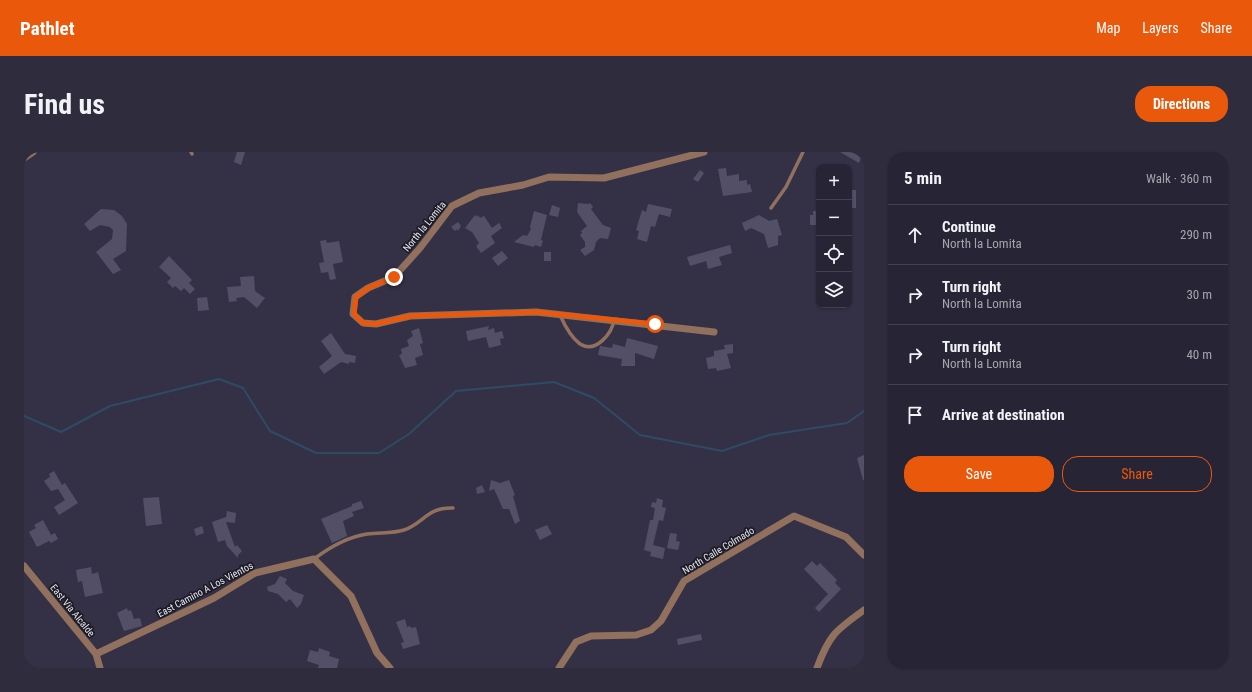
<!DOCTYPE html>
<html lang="en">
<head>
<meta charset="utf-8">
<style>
  body { margin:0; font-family:"Roboto Condensed",sans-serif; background:#2f2d3d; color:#f1f3f6 }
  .controls { position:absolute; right:12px; top:12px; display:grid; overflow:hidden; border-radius:8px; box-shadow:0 1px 3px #0004 }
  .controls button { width:36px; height:36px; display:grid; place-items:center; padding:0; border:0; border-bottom:1px solid #434250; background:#272535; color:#f1f3f6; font:20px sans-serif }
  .stop { position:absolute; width:12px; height:12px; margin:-9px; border:3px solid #ea580c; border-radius:50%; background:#fff }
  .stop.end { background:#ea580c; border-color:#fff; box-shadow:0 1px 4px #0008 }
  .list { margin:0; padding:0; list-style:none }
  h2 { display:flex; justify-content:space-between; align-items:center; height:52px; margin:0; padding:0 16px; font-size:17px }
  h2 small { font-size:13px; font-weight:400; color:#a4a5ad }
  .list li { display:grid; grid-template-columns:26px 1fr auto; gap:12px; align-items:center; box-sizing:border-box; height:60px; padding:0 16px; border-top:1px solid #434250 }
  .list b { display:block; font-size:15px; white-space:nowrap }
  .list p { margin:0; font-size:13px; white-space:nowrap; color:#a4a5ad }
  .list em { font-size:13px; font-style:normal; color:#a4a5ad }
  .actions { display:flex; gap:8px; padding:12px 16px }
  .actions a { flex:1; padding:9px 0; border:1px solid #ea580c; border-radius:16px; text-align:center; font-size:14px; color:#ea580c }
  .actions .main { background:#ea580c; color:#fff }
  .icon { flex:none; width:22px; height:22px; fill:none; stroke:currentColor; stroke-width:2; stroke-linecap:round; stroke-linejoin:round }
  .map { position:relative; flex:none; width:840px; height:516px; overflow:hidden; border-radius:16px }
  header { display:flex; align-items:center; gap:24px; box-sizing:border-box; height:56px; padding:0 20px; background:#ea580c; color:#fff }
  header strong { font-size:19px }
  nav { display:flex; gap:22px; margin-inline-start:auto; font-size:14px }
  .intro { display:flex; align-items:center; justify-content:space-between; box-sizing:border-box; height:96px; padding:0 24px }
  h1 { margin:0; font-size:28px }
  .button { padding:10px 18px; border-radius:16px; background:#ea580c; color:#fff; font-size:14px; font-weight:700 }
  main { display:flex; gap:24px; padding:0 24px }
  aside { flex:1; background:#272535; border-radius:16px; box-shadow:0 1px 3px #0004 }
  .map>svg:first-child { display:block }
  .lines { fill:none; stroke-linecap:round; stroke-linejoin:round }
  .stream { stroke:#2d4c63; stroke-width:2 }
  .building { fill:#534f67 }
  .lane { stroke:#91705d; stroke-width:3.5 }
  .street { stroke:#91705d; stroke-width:7 }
  .route { stroke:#ea580c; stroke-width:5 }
  .labels { text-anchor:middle; stroke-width:3.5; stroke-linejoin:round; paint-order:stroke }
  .street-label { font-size:10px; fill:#e6e5f3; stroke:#1c1b24 }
</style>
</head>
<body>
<header>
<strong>Pathlet</strong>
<nav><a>Map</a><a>Layers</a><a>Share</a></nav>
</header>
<div class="intro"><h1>Find us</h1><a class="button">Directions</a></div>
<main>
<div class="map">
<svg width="840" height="516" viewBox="0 0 840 516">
  <rect width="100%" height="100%" fill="#343147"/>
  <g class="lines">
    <path class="stream" d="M 0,264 L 37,280 L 86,254 L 195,227 L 219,236 L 246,279 L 292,301 L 355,301 L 385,282 L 432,239 L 530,230 L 570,246 L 616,283 L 698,299 L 745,283 L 823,271 L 840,259"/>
  </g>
  <path class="building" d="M 213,0 L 221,0 L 217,13 L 210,10 Z
    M 816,0 L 835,0 L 838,2 L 835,11 Z
    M 702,16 L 703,24 L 715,22 L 715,29 L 723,28 L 723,33 L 726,32 L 728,40 L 699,44 L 694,17 Z
    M 676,18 L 680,21 L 674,30 L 669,27 Z
    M 825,38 L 832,38 L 832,56 L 825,56 Z
    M 554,51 L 564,52 L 566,51 L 569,55 L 567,57 L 579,73 L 587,76 L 584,87 L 576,86 L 572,90 L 570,98 L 561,104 L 556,98 L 561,95 L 561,90 L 556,83 L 558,81 L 557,79 L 563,74 L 553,60 Z
    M 624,52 L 648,57 L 646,65 L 635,62 L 631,75 L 627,74 L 623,90 L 613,87 L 615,79 L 612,78 L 618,58 L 622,60 Z
    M 528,53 L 536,56 L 534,65 L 525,63 Z
    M 77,57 L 90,58 L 98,64 L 103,72 L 102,99 L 89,107 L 97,118 L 89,122 L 72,100 L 88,87 L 89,78 L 86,75 L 76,73 L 66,79 L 60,72 Z
    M 510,59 L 523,63 L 517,88 L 519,89 L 517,95 L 511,93 L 510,95 L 490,90 L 499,83 L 503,84 L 507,77 L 506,75 Z
    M 789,59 L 795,59 L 795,73 L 786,73 L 786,63 L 789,63 Z
    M 451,63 L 453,65 L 454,63 L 456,66 L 460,64 L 468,76 L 475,71 L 478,76 L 467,84 L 471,91 L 457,101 L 452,94 L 455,91 L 448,80 L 441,76 Z
    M 735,63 L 745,69 L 753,67 L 758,83 L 754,84 L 754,93 L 744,96 L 740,82 L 727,76 L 721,79 L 718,71 Z
    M 434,70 L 437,74 L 434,79 L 433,77 L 431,79 L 427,75 Z
    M 302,88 L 303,91 L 315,89 L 319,110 L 309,112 L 312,127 L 306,128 L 304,120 L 297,121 L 295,111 L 300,110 L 296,89 Z
    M 706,93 L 708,101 L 695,105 L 698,113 L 684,117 L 682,109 L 666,114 L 663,105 Z
    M 478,99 L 484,106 L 474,114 L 468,106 Z
    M 520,100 L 527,100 L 527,109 L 520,109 Z
    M 145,104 L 168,128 L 165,131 L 171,137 L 166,142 L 160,136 L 157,139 L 151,134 L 149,136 L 143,130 L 147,126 L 135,115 Z
    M 230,124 L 231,139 L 241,146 L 233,156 L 220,145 L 212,146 L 213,149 L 205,150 L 203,135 L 217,134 L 216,125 Z
    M 183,145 L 185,158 L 174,159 L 173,146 Z
    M 465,174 L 464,178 L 470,176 L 471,181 L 478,179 L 480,186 L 476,187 L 477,193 L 465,196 L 462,185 L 444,189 L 442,179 Z
    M 395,176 L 399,191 L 396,192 L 399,203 L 391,206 L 393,213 L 381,216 L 375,203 L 378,202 L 377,197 L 385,194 L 383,188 L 389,184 L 387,179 Z
    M 307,181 L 321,202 L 332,204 L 331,211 L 325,210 L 325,212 L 317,210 L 300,222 L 295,215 L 308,204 L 297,189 Z
    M 603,186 L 634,194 L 630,207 L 611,201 L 611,214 L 597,214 L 598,207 L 574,203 L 576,194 L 588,196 L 589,192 L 601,195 Z
    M 709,192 L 709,201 L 703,202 L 707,216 L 693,219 L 692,216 L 684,217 L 682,206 L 690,204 L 690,199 L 701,197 L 700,193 Z
    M 840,303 L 840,328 L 839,328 L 833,306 Z
    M 30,319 L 38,333 L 41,331 L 54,351 L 35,363 L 30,355 L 41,348 L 34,337 L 27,339 L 20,329 L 26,325 L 25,322 Z
    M 467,328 L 476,331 L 485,328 L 491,343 L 489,344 L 496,369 L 491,372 L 485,357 L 479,357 L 470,337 L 465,339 Z
    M 458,333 L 461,340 L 453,342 L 452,336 Z
    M 135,345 L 138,372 L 122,374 L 119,346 Z
    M 633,346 L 639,348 L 638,355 L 642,356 L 639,369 L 635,368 L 629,393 L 641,396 L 639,407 L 626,404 L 627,400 L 620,398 L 626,368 L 629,368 L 631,356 L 627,355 L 628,350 L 632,351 Z
    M 337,349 L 340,356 L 328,360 L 330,364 L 319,369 L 323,384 L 308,391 L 297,367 L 328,354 L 328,352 Z
    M 203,359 L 212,361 L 211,371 L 202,370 L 211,395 L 213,393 L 218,399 L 214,403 L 214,406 L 203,394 L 201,388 L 194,390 L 188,370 L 202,365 Z
    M 19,368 L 27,383 L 31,381 L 34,387 L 27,391 L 25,389 L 13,395 L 5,380 L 12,376 L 10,373 Z
    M 523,373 L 528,382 L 516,388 L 511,378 Z
    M 178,374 L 180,381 L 172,384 L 170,377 Z
    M 646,381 L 653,382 L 652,389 L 656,390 L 654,398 L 643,396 Z
    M 788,409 L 793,414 L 796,411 L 813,428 L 811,431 L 817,437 L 795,460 L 791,456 L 804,442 L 780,417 Z
    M 67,415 L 68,422 L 74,420 L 79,441 L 61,445 L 58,429 L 54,430 L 52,418 Z
    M 256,424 L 263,427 L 261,431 L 269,439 L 280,443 L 277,452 L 273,456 L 266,447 L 262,450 L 254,442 L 244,439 L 243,435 L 251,432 Z
    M 103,456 L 104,459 L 107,458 L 110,467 L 116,466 L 118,474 L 100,479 L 93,461 Z
    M 381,467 L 383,475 L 386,474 L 387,476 L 392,475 L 396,492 L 379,497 L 377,491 L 380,490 L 372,470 Z
    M 677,482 L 678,488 L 654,493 L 653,487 Z
    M 295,496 L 306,500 L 305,504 L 315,507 L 313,516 L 294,516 L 295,513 L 283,509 L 286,498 L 294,500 Z"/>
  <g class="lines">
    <path class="lane" d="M 167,0 L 168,2
      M 747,56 L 762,35 L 779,0
      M 536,163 C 540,172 548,186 556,192 C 572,202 588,181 590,168
      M 290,407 C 306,395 323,385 343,382 C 355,380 368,382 380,378 C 400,371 403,355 429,356"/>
    <path class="street" d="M 680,0 L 580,26 L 525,25 L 499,33 L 455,41 L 428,54 L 396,96 L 370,125 L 344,136 L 331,145 L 329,162 L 339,171 L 352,172 L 386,164 L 512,160 L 690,180
      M 0,6 L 9,0
      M 0,414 L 72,502 L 76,516
      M 72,502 L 190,446 L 231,421 L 290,407 L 327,444 L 353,501 L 366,516
      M 535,516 L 552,490 L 567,484 L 612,483 L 627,478 L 637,469 L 660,429 L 770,364 L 822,385 L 840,403
      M 793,516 C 805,483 812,478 840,458"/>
  </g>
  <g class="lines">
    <path class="route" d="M 370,125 L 344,136 L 332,145 L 330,162 L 339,171 L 352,172 L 386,164 L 512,160 L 631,172"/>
  </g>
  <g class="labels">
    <g class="street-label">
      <text transform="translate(400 74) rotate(-51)" y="4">North la Lomita</text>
      <text transform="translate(694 398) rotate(-31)" y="4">North Calle Colmado</text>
      <text transform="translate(181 437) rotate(-28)" y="4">East Camino A Los Vientos</text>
      <text transform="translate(49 458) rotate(51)" y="4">East Via Alcalde</text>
    </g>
  </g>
</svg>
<div class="controls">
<button>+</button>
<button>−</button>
<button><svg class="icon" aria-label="locate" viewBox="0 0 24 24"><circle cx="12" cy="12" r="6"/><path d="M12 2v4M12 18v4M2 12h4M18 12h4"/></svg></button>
<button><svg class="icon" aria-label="layers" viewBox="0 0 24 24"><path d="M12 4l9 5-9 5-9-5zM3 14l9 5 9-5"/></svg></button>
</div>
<div class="stop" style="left:631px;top:172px"></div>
<div class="stop end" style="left:370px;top:125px"></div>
</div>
<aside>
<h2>5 min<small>Walk · 360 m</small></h2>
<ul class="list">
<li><svg class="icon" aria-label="ahead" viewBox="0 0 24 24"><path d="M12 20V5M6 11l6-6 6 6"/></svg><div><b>Continue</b><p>North la Lomita</p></div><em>290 m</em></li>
<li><svg class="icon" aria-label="right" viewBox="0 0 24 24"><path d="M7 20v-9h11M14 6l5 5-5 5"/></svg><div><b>Turn right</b><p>North la Lomita</p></div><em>30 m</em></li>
<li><svg class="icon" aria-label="right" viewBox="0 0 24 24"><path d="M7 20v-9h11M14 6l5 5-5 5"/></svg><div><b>Turn right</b><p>North la Lomita</p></div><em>40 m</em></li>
<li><svg class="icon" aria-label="arrive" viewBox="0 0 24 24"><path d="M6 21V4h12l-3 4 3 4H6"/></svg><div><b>Arrive at destination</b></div></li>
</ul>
<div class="actions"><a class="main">Save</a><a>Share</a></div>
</aside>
</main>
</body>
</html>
